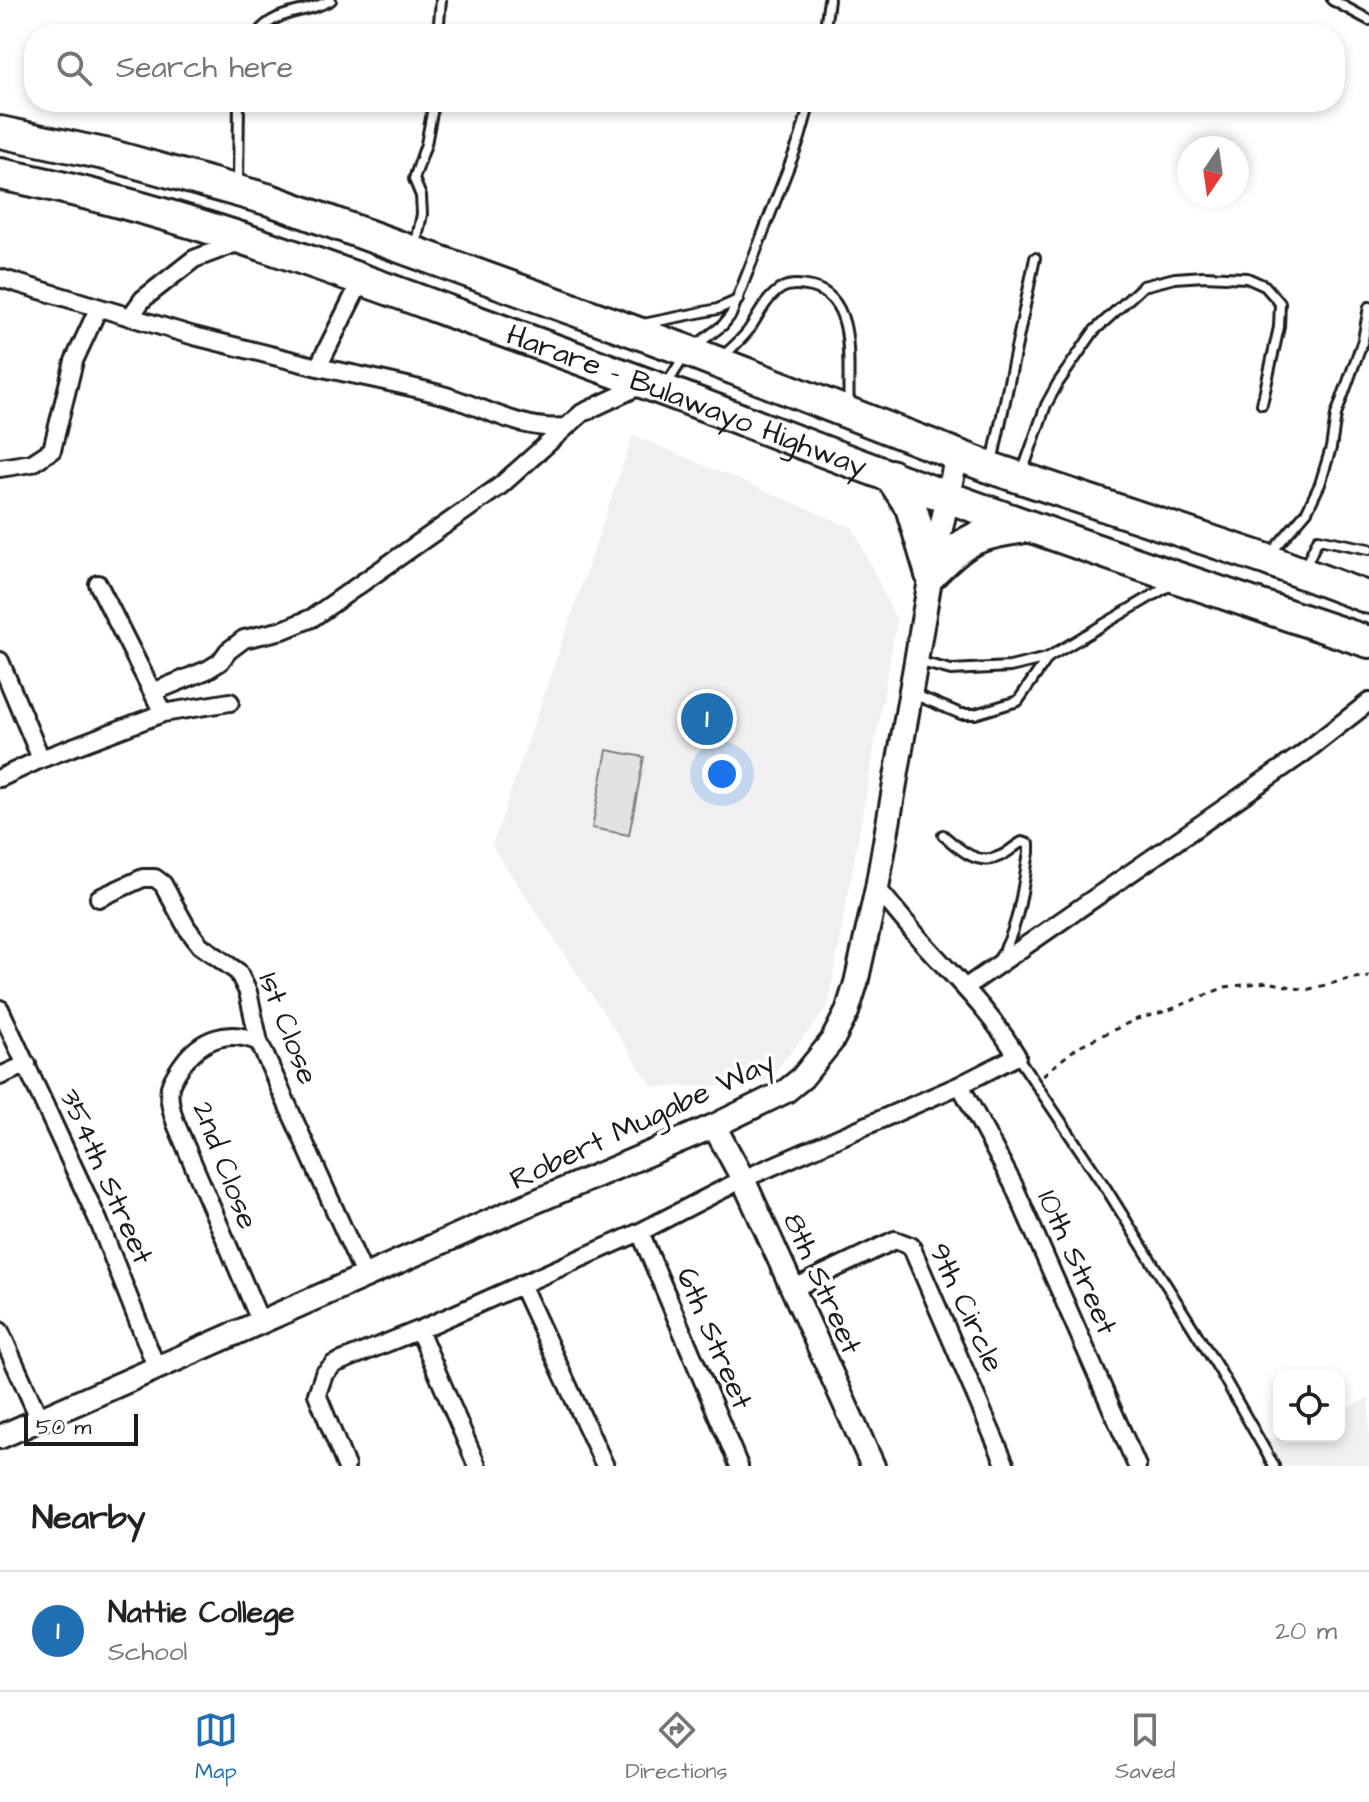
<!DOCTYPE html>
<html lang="en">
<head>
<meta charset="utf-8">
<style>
  body { margin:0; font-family:"Architects Daughter",sans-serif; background:#f6f6f6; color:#222 }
  .controls { position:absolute; right:24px; bottom:24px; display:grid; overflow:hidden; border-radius:16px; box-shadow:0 4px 12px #0003 }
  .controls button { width:72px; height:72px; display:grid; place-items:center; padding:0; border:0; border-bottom:2px solid #e0e0e0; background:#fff; color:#222; font:40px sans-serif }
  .compass { position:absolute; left:1177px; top:136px; width:72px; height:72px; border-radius:50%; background:#fff; box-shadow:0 4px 12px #0003; rotate:193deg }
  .scale { position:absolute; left:24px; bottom:20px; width:114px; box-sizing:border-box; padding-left:8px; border:4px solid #1c1c1c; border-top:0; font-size:22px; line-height:28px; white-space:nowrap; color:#1c1c1c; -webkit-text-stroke:6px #fff; paint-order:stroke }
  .you { position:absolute; left:722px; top:774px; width:28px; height:28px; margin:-20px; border:6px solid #fff; border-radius:50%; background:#1a73e8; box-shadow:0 0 0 12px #1a73e833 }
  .badge { display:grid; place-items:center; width:52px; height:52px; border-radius:50%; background:#1f6fb2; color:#fff; font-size:26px; font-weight:700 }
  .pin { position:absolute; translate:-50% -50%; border:4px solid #fff; box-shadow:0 2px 8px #0006 }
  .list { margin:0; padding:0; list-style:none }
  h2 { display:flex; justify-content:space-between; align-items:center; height:104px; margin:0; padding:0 32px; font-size:34px }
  h2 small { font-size:26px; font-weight:400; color:#767676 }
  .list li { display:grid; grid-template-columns:52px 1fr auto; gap:24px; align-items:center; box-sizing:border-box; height:120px; padding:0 32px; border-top:2px solid #e0e0e0 }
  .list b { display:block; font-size:30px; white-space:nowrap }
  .list p { margin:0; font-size:26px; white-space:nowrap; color:#767676 }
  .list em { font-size:26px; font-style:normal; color:#767676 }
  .icon { flex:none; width:44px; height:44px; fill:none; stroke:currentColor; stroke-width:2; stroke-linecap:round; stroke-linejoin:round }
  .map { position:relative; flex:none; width:1369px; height:1466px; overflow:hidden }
  .search { position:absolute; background:#fff; box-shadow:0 4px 12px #0003; left:24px; right:24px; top:24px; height:88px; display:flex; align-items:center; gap:20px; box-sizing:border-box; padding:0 28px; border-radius:32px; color:#767676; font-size:30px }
  .sheet { height:224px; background:#fff }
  nav { display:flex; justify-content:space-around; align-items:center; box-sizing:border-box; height:112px; border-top:2px solid #e0e0e0; background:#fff; font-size:22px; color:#767676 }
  nav a { display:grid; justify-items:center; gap:4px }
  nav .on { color:#1f6fb2 }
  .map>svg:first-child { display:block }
  .built { fill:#f0f0f0 }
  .green { fill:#e2e2e2; stroke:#7f7f7f; stroke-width:2 }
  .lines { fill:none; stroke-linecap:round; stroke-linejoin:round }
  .lane-casing { stroke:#1c1c1c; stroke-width:14 }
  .street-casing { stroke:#1c1c1c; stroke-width:22 }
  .secondary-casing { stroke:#1c1c1c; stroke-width:28 }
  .highway-casing { stroke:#1c1c1c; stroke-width:36 }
  .path { stroke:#1c1c1c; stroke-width:3; stroke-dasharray:6 6; stroke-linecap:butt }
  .lane { stroke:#fff; stroke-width:8 }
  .street { stroke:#fff; stroke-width:16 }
  .secondary { stroke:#fff; stroke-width:22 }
  .highway { stroke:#fff; stroke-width:30 }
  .labels { text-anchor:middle; stroke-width:7; stroke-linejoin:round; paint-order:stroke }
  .street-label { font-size:30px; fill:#1c1c1c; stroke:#fff }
</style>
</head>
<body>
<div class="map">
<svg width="1369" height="1466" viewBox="0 0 1369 1466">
  <rect width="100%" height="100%" fill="#fff"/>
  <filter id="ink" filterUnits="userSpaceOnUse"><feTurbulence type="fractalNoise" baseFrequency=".0125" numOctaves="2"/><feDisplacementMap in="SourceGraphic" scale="16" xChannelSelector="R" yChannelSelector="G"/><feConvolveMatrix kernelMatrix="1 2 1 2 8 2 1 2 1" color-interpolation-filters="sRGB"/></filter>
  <g filter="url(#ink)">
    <path class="built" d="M 633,435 L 853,528 L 897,621 L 828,1007 L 768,1080 L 742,1086 L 653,1087 L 492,846 Z
      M 1369,1398 L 1369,1466 L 1260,1466 L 1269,1441 L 1281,1436 L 1339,1436 L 1339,1411 Z"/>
    <path class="green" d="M 607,750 L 644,757 L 629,835 L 592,828 Z"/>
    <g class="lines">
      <defs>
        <path id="lane" d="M 1332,0 L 1369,20
          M 257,34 C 277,8 305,15 331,0
          M 438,34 L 441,0
          M 824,34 L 829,0
          M 238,185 L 239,102
          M 415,248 L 422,214 L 421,196 L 414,179 L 426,144 L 434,102
          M 643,324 L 718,309 L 738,300
          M 695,346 L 723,325 L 731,315 L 800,138 L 810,102
          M 722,357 C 731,349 740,341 748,331 C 758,317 766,297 782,288 C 791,283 803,285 812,287 C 859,299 846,369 849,406
          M 667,384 L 685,355
          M 992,463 L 1035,258
          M 1022,473 L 1046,405 L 1058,383 L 1094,331 L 1143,286 L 1175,278 L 1204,276 L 1247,278 L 1265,286 L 1280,303 L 1279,327 L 1262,404
          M 1270,554 L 1307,511 L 1320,484 L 1331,448 L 1336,415 L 1363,340 L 1369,307
          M 1305,567 L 1318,539 L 1369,549
          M 917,661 L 951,670 L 1010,667 L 1047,658 L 1172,584
          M 913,694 L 961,714 L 975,714 L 1018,701 L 1047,659
          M 943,835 C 959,849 978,867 1000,856 C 1008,853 1014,846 1022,842 L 1029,844 L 1029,853 C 1022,889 1019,929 999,959
          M 1017,1056 L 1107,1190 L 1220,1371 L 1274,1466"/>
        <path id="street" d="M 0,278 L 194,336 L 318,367 L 362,279
          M 130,317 L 143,299 L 194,259 L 242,241
          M 318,367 C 361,376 404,384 446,396 C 485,408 523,431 565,427
          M 0,468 L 32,463 L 52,450 L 74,361 L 98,309
          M 98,584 L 163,713
          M 0,661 L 41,759
          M 153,692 L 207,670 L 220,662 L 228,651 L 244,639 L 283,630 L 312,618 L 500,486 L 582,413 L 644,384
          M 0,778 L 41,759 L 163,713 L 230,702
          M 99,898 L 143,878 L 155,878 L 163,884 L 187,928 L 200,945 L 238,972 L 248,992 L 259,1042 L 365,1277
          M 966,987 L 1301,755 L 1369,702
          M 0,1009 L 98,1220 L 157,1369
          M 259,1042 C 229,1029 201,1038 182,1065 C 178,1071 172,1079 170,1087 C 168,1099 172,1113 176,1124 L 261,1323
          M 0,1076 L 27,1064
          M 960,1085 L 1013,1184 L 1137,1466
          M 640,1232 L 739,1466
          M 521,1284 L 605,1466
          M 792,1289 L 895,1240 L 911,1246 L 1006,1466
          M 419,1330 L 477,1466
          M 0,1331 L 40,1420
          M 346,1466 L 317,1394 L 324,1374 L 334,1364 L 419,1330 L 640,1232 L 743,1179 L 960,1085 L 1017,1056 C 992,1014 958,981 925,945 C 909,927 893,907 877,888"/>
        <path id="secondary" d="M 714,1126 L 743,1179 L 873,1466
          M 0,1437 L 513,1211 L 714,1126 L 786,1091 L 802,1078 L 832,1041 L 847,1012 L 856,983 L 877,888 L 931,574 L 957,455"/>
        <g id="highway">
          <path d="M 0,132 L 109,155 L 270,200 L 688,351 L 991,468 L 1265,559 L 1369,598"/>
          <path id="s1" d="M 0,174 C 153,204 299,256 445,310 C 552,349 659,387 765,429 C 964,506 1166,575 1369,642"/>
          <path d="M 890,475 L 911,507 L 931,574"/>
          <path d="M 931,574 C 967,538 975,534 1026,527"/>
        </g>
      </defs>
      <use href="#lane" class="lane-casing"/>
      <use href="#street" class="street-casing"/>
      <use href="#secondary" class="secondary-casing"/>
      <use href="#highway" class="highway-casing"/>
      <path class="path" d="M 1043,1075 L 1079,1046 L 1137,1019 L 1167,1011 L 1225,987 L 1268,982 L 1306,990 L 1353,978 L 1369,977"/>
      <use href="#lane" class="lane"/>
      <use href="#street" class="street"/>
      <use href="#secondary" class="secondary"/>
      <use href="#highway" class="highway"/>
    </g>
  </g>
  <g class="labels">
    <g class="street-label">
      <text dy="10" stroke="none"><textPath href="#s1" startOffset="724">Harare - Bulawayo Highway</textPath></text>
      <text transform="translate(289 1028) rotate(69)" y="10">1st Close</text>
      <text transform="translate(642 1120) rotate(-25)" y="10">Robert Mugabe Way</text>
      <text transform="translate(226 1165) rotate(69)" y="10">2nd Close</text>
      <text transform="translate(107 1176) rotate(66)" y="10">354th Street</text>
      <text transform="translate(1078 1262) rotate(66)" y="10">10th Street</text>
      <text transform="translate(823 1283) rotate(66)" y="10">8th Street</text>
      <text transform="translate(967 1307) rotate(65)" y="10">9th Circle</text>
      <text transform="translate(715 1338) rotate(67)" y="10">6th Street</text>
    </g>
  </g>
</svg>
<div class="controls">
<button><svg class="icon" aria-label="locate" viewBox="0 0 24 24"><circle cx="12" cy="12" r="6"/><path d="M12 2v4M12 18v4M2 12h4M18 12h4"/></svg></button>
</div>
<svg class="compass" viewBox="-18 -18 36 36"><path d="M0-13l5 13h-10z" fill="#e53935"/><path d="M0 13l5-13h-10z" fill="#767676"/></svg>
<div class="scale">50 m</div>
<div class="you"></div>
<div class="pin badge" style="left:707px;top:719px">1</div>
<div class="search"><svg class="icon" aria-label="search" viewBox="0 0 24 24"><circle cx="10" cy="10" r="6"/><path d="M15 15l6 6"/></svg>Search here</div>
</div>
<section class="sheet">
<h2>Nearby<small></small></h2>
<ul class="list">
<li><span class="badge">1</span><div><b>Nattie College</b><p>School</p></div><em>20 m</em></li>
</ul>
</section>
<nav>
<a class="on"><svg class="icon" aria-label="map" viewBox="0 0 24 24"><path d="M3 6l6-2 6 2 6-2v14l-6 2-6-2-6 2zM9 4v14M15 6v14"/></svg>Map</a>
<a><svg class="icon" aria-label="directions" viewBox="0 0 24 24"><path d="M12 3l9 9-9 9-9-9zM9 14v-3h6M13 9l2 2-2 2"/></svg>Directions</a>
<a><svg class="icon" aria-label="saved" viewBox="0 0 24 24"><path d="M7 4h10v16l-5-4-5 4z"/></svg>Saved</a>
</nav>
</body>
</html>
